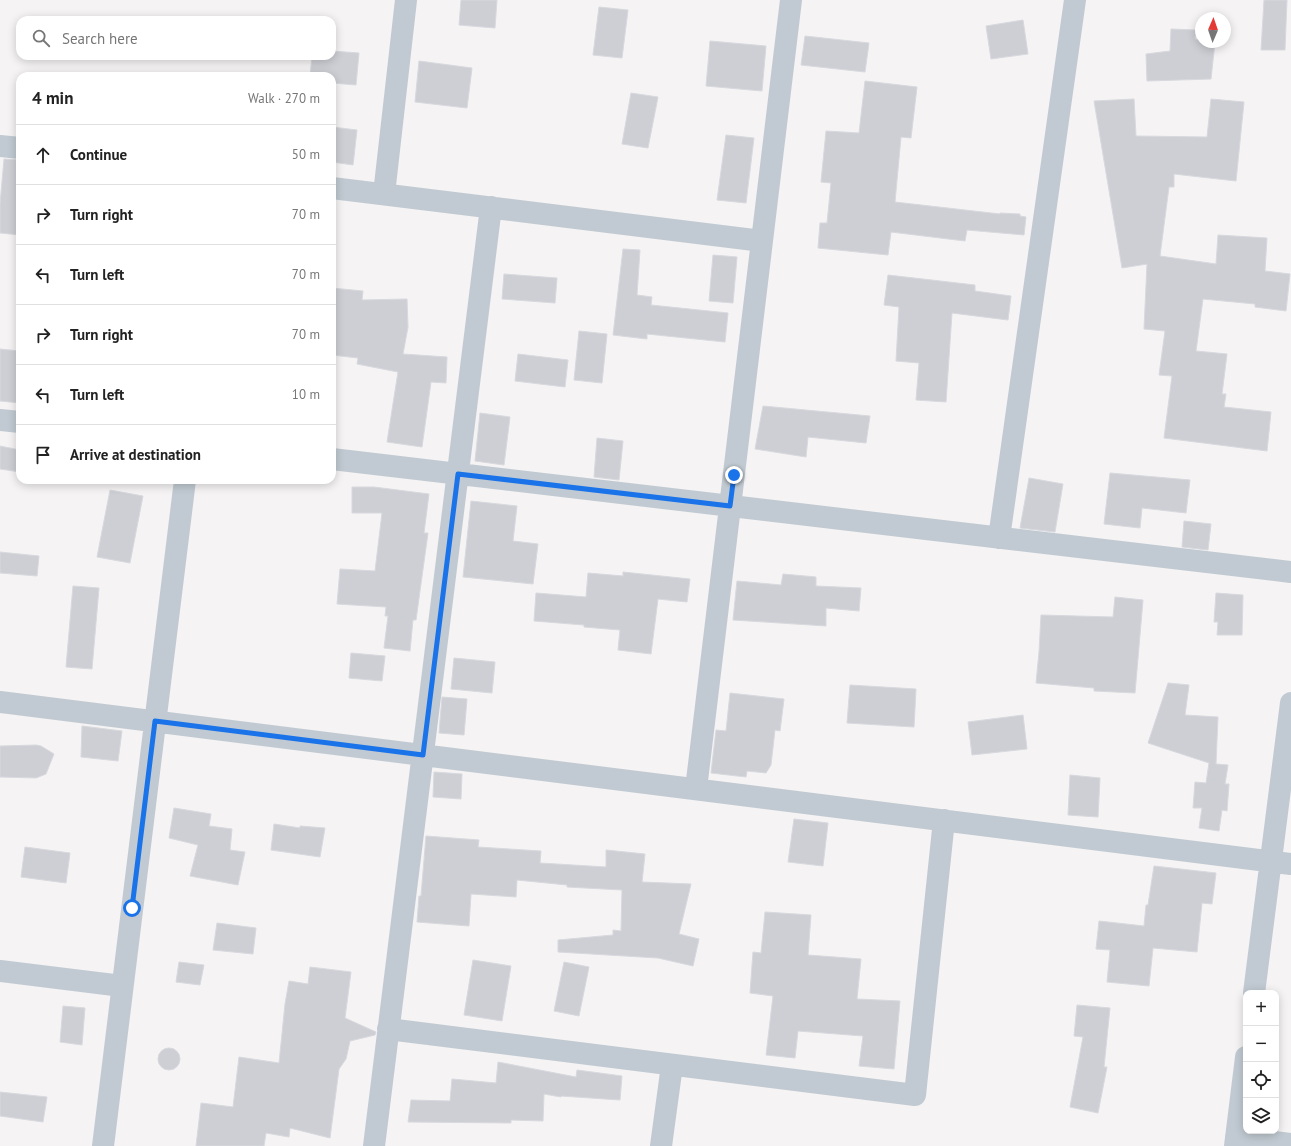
<!DOCTYPE html>
<html lang="en">
<head>
<meta charset="utf-8">
<style>
  body { margin:0; font-family:"PT Sans",sans-serif; background:#f6f6f6; color:#222 }
  .controls { position:absolute; right:12px; bottom:12px; display:grid; overflow:hidden; border-radius:8px; box-shadow:0 2px 10px #0003 }
  .controls button { width:36px; height:36px; display:grid; place-items:center; padding:0; border:0; border-bottom:1px solid #e0e0e0; background:#fff; color:#222; font:20px sans-serif }
  .compass { position:absolute; left:1195px; top:12px; width:36px; height:36px; border-radius:50%; background:#fff; box-shadow:0 2px 10px #0003; rotate:2deg }
  .stop { position:absolute; width:12px; height:12px; margin:-9px; border:3px solid #1a73e8; border-radius:50%; background:#fff }
  .stop.end { background:#1a73e8; border-color:#fff; box-shadow:0 1px 4px #0008 }
  .list { margin:0; padding:0; list-style:none }
  h2 { display:flex; justify-content:space-between; align-items:center; height:52px; margin:0; padding:0 16px; font-size:17px }
  h2 small { font-size:13px; font-weight:400; color:#767676 }
  .list li { display:grid; grid-template-columns:26px 1fr auto; gap:12px; align-items:center; box-sizing:border-box; height:60px; padding:0 16px; border-top:1px solid #e0e0e0 }
  .list b { display:block; font-size:15px; white-space:nowrap }
  .list em { font-size:13px; font-style:normal; color:#767676 }
  .icon { flex:none; width:22px; height:22px; fill:none; stroke:currentColor; stroke-width:2; stroke-linecap:round; stroke-linejoin:round }
  .map { position:relative; flex:none; width:1291px; height:1146px; overflow:hidden }
  .search { position:absolute; background:#fff; box-shadow:0 2px 10px #0003; left:16px; top:16px; width:320px; height:44px; display:flex; align-items:center; gap:10px; box-sizing:border-box; padding:0 14px; border-radius:12px; color:#767676; font-size:15px }
  .panel { position:absolute; background:#fff; box-shadow:0 2px 10px #0003; left:16px; top:72px; width:320px; height:412px; border-radius:12px }
  .map>svg:first-child { display:block }
  .building { fill:#cdcfd5; stroke:#d7d9de }
  .lines { fill:none; stroke-linecap:round; stroke-linejoin:round }
  .minor { stroke:#c1cad2; stroke-width:22 }
  .route { stroke:#1a73e8; stroke-width:5 }
</style>
</head>
<body>
<div class="map">
<svg width="1291" height="1146" viewBox="0 0 1291 1146">
  <rect width="100%" height="100%" fill="#f5f3f3"/>
  <path class="building" d="M 461,0 L 497,0 L 495,28 L 459,25 Z
    M 1264,0 L 1287,0 L 1285,50 L 1261,50 Z
    M 599,7 L 628,10 L 622,58 L 593,55 Z
    M 1023,20 L 1028,54 L 991,59 L 986,26 Z
    M 1171,29 L 1196,30 L 1195,39 L 1201,40 L 1201,42 L 1215,42 L 1211,79 L 1147,81 L 1146,54 L 1170,51 Z
    M 805,36 L 869,43 L 865,72 L 801,65 Z
    M 710,41 L 766,46 L 762,91 L 706,86 Z
    M 332,51 L 359,53 L 356,85 L 332,83 L 332,76 L 310,76 L 312,56 L 332,56 Z
    M 419,61 L 472,68 L 467,108 L 415,102 Z
    M 865,81 L 917,87 L 911,138 L 901,137 L 895,202 L 1000,214 L 1000,213 L 1020,214 L 1020,216 L 1026,217 L 1024,235 L 967,230 L 965,241 L 891,232 L 888,255 L 818,248 L 820,223 L 827,223 L 831,183 L 821,182 L 826,131 L 859,133 Z
    M 631,93 L 658,97 L 648,148 L 622,144 Z
    M 1134,99 L 1136,136 L 1207,137 L 1211,99 L 1244,102 L 1236,181 L 1174,174 L 1174,187 L 1169,187 L 1160,256 L 1216,264 L 1218,235 L 1267,238 L 1265,271 L 1290,274 L 1286,311 L 1255,307 L 1255,304 L 1203,299 L 1196,351 L 1227,354 L 1222,394 L 1226,394 L 1224,407 L 1271,412 L 1267,451 L 1164,438 L 1172,376 L 1159,375 L 1165,331 L 1144,329 L 1147,264 L 1122,268 L 1094,101 Z
    M 332,127 L 357,130 L 353,165 L 332,162 Z
    M 726,135 L 754,138 L 746,203 L 717,200 Z
    M 4,159 L 20,160 L 20,235 L 0,233 L 0,204 Z
    M 623,249 L 640,250 L 637,295 L 652,297 L 651,305 L 728,313 L 725,342 L 647,334 L 647,339 L 613,335 Z
    M 713,255 L 737,257 L 733,303 L 709,301 Z
    M 504,274 L 557,278 L 555,303 L 502,299 Z
    M 888,275 L 975,285 L 975,291 L 1011,296 L 1008,320 L 952,313 L 946,402 L 916,400 L 919,363 L 896,361 L 899,307 L 884,305 Z
    M 332,288 L 363,291 L 362,300 L 407,299 L 408,327 L 403,354 L 447,357 L 446,383 L 431,382 L 422,447 L 387,442 L 398,372 L 357,364 L 358,358 L 332,355 Z
    M 579,331 L 607,334 L 602,383 L 574,380 Z
    M 0,349 L 20,351 L 20,403 L 0,401 Z
    M 518,354 L 568,360 L 565,387 L 515,381 Z
    M 763,406 L 870,416 L 866,443 L 808,437 L 806,457 L 755,449 Z
    M 480,413 L 510,417 L 504,465 L 475,461 Z
    M 597,438 L 623,441 L 619,480 L 594,477 Z
    M 0,446 L 20,450 L 20,472 L 0,469 Z
    M 1110,473 L 1190,480 L 1186,513 L 1142,508 L 1140,528 L 1104,524 Z
    M 1029,478 L 1063,484 L 1055,532 L 1020,528 Z
    M 352,487 L 374,487 L 429,494 L 424,533 L 428,533 L 416,620 L 413,620 L 410,651 L 384,648 L 388,616 L 385,616 L 386,607 L 337,604 L 340,569 L 375,571 L 382,513 L 352,513 Z
    M 110,490 L 143,496 L 130,563 L 97,557 Z
    M 471,501 L 517,506 L 513,541 L 538,544 L 533,584 L 463,577 Z
    M 1184,521 L 1211,524 L 1208,550 L 1182,547 Z
    M 0,552 L 39,556 L 37,576 L 0,573 Z
    M 623,572 L 690,579 L 687,602 L 658,599 L 651,654 L 618,650 L 620,630 L 584,627 L 584,625 L 534,621 L 536,593 L 586,597 L 588,573 L 623,576 Z
    M 783,574 L 816,577 L 816,586 L 861,588 L 859,611 L 826,608 L 826,626 L 733,620 L 737,581 L 781,585 Z
    M 73,586 L 99,588 L 92,669 L 66,667 Z
    M 1216,593 L 1243,595 L 1242,635 L 1217,635 L 1218,622 L 1214,622 Z
    M 1115,597 L 1143,600 L 1135,693 L 1094,691 L 1094,688 L 1036,683 L 1039,652 L 1041,615 L 1113,617 Z
    M 351,653 L 385,656 L 382,681 L 349,678 Z
    M 454,658 L 495,662 L 492,693 L 451,689 Z
    M 1168,683 L 1189,685 L 1185,715 L 1218,717 L 1216,764 L 1228,765 L 1225,784 L 1229,784 L 1227,811 L 1222,810 L 1219,831 L 1199,828 L 1202,808 L 1193,808 L 1195,782 L 1206,783 L 1209,763 L 1148,743 Z
    M 850,685 L 916,689 L 914,727 L 847,723 Z
    M 730,693 L 784,699 L 780,731 L 775,730 L 771,765 L 766,773 L 747,771 L 746,777 L 711,773 L 716,730 L 726,731 Z
    M 442,697 L 467,699 L 464,735 L 439,733 Z
    M 1023,715 L 1027,749 L 972,755 L 968,722 Z
    M 82,726 L 122,731 L 118,761 L 81,757 Z
    M 36,745 L 41,746 L 54,754 L 46,774 L 36,778 L 0,777 L 0,746 Z
    M 434,772 L 462,774 L 461,799 L 433,797 Z
    M 1070,775 L 1100,778 L 1098,817 L 1068,815 Z
    M 174,808 L 211,814 L 209,826 L 232,829 L 230,850 L 245,852 L 238,885 L 190,876 L 198,845 L 169,838 Z
    M 794,819 L 828,823 L 823,866 L 788,862 Z
    M 274,824 L 300,828 L 300,826 L 325,828 L 320,857 L 271,850 Z
    M 426,836 L 479,840 L 478,847 L 541,851 L 540,863 L 606,867 L 606,850 L 645,854 L 642,882 L 691,884 L 679,934 L 699,939 L 693,966 L 658,958 L 558,952 L 558,940 L 613,935 L 613,930 L 621,931 L 622,890 L 567,887 L 567,885 L 517,880 L 516,897 L 471,894 L 469,926 L 417,922 L 419,896 L 421,896 Z
    M 25,847 L 70,853 L 66,883 L 21,877 Z
    M 1154,866 L 1216,873 L 1212,904 L 1202,903 L 1197,952 L 1153,948 L 1149,986 L 1107,982 L 1110,950 L 1096,949 L 1099,921 L 1144,926 L 1146,905 L 1148,905 Z
    M 765,912 L 811,915 L 808,955 L 861,959 L 857,999 L 900,1001 L 894,1069 L 859,1066 L 863,1036 L 798,1031 L 795,1058 L 766,1055 L 773,996 L 750,993 L 753,952 L 761,953 Z
    M 217,923 L 256,928 L 253,954 L 213,950 Z
    M 473,960 L 511,966 L 502,1021 L 464,1015 Z
    M 179,962 L 204,965 L 200,985 L 176,982 Z
    M 564,962 L 589,967 L 579,1016 L 554,1011 Z
    M 310,967 L 351,972 L 345,1018 L 376,1032 L 375,1035 L 350,1041 L 346,1059 L 339,1069 L 330,1138 L 290,1128 L 289,1137 L 266,1133 L 264,1146 L 196,1146 L 201,1103 L 233,1107 L 239,1057 L 279,1063 L 285,1004 L 289,981 L 308,984 Z
    M 1077,1005 L 1110,1008 L 1104,1067 L 1107,1067 L 1098,1113 L 1070,1107 L 1083,1037 L 1074,1036 Z
    M 63,1006 L 85,1008 L 82,1045 L 60,1042 Z
    M158 1059a11 11 0 1 1 22 0a11 11 0 1 1-22 0Z
    M 498,1062 L 576,1077 L 577,1070 L 622,1076 L 620,1100 L 561,1096 L 561,1097 L 544,1094 L 543,1121 L 511,1120 L 511,1123 L 408,1122 L 411,1100 L 450,1101 L 452,1079 L 496,1083 Z
    M 0,1092 L 47,1097 L 43,1122 L 0,1116 Z"/>
  <g class="lines">
    <path class="minor" d="M 0,146 L 20,148
      M 332,188 L 762,241
      M 384,194 L 406,0
      M 0,420 L 20,422
      M 332,459 L 1291,572
      M 999,538 L 1075,0
      M 0,702 L 1291,864
      M 696,789 L 791,0
      M 0,971 L 122,986
      M 1254,993 L 1291,703
      M 388,1029 L 915,1095 L 944,820
      M 1236,1137 L 1291,1144
      M 103,1146 L 185,480
      M 374,1146 L 491,207
      M 661,1146 L 672,1065
      M 1235,1146 L 1246,1057"/>
  </g>
  <g class="lines">
    <path class="route" d="M 132,908 L 155,721 L 423,755 L 458,474 L 730,506 L 734,475"/>
  </g>
</svg>
<div class="controls">
<button>+</button>
<button>−</button>
<button><svg class="icon" aria-label="locate" viewBox="0 0 24 24"><circle cx="12" cy="12" r="6"/><path d="M12 2v4M12 18v4M2 12h4M18 12h4"/></svg></button>
<button><svg class="icon" aria-label="layers" viewBox="0 0 24 24"><path d="M12 4l9 5-9 5-9-5zM3 14l9 5 9-5"/></svg></button>
</div>
<svg class="compass" viewBox="-18 -18 36 36"><path d="M0-13l5 13h-10z" fill="#e53935"/><path d="M0 13l5-13h-10z" fill="#767676"/></svg>
<div class="stop" style="left:132px;top:908px"></div>
<div class="stop end" style="left:734px;top:475px"></div>
<div class="search"><svg class="icon" aria-label="search" viewBox="0 0 24 24"><circle cx="10" cy="10" r="6"/><path d="M15 15l6 6"/></svg>Search here</div>
<section class="panel">
<h2>4 min<small>Walk · 270 m</small></h2>
<ul class="list">
<li><svg class="icon" aria-label="ahead" viewBox="0 0 24 24"><path d="M12 20V5M6 11l6-6 6 6"/></svg><div><b>Continue</b></div><em>50 m</em></li>
<li><svg class="icon" aria-label="right" viewBox="0 0 24 24"><path d="M7 20v-9h11M14 6l5 5-5 5"/></svg><div><b>Turn right</b></div><em>70 m</em></li>
<li><svg class="icon" aria-label="left" viewBox="0 0 24 24"><path d="M17 20v-9H6M10 6l-5 5 5 5"/></svg><div><b>Turn left</b></div><em>70 m</em></li>
<li><svg class="icon" aria-label="right" viewBox="0 0 24 24"><path d="M7 20v-9h11M14 6l5 5-5 5"/></svg><div><b>Turn right</b></div><em>70 m</em></li>
<li><svg class="icon" aria-label="left" viewBox="0 0 24 24"><path d="M17 20v-9H6M10 6l-5 5 5 5"/></svg><div><b>Turn left</b></div><em>10 m</em></li>
<li><svg class="icon" aria-label="arrive" viewBox="0 0 24 24"><path d="M6 21V4h12l-3 4 3 4H6"/></svg><div><b>Arrive at destination</b></div></li>
</ul>
</section>
</div>
</body>
</html>
